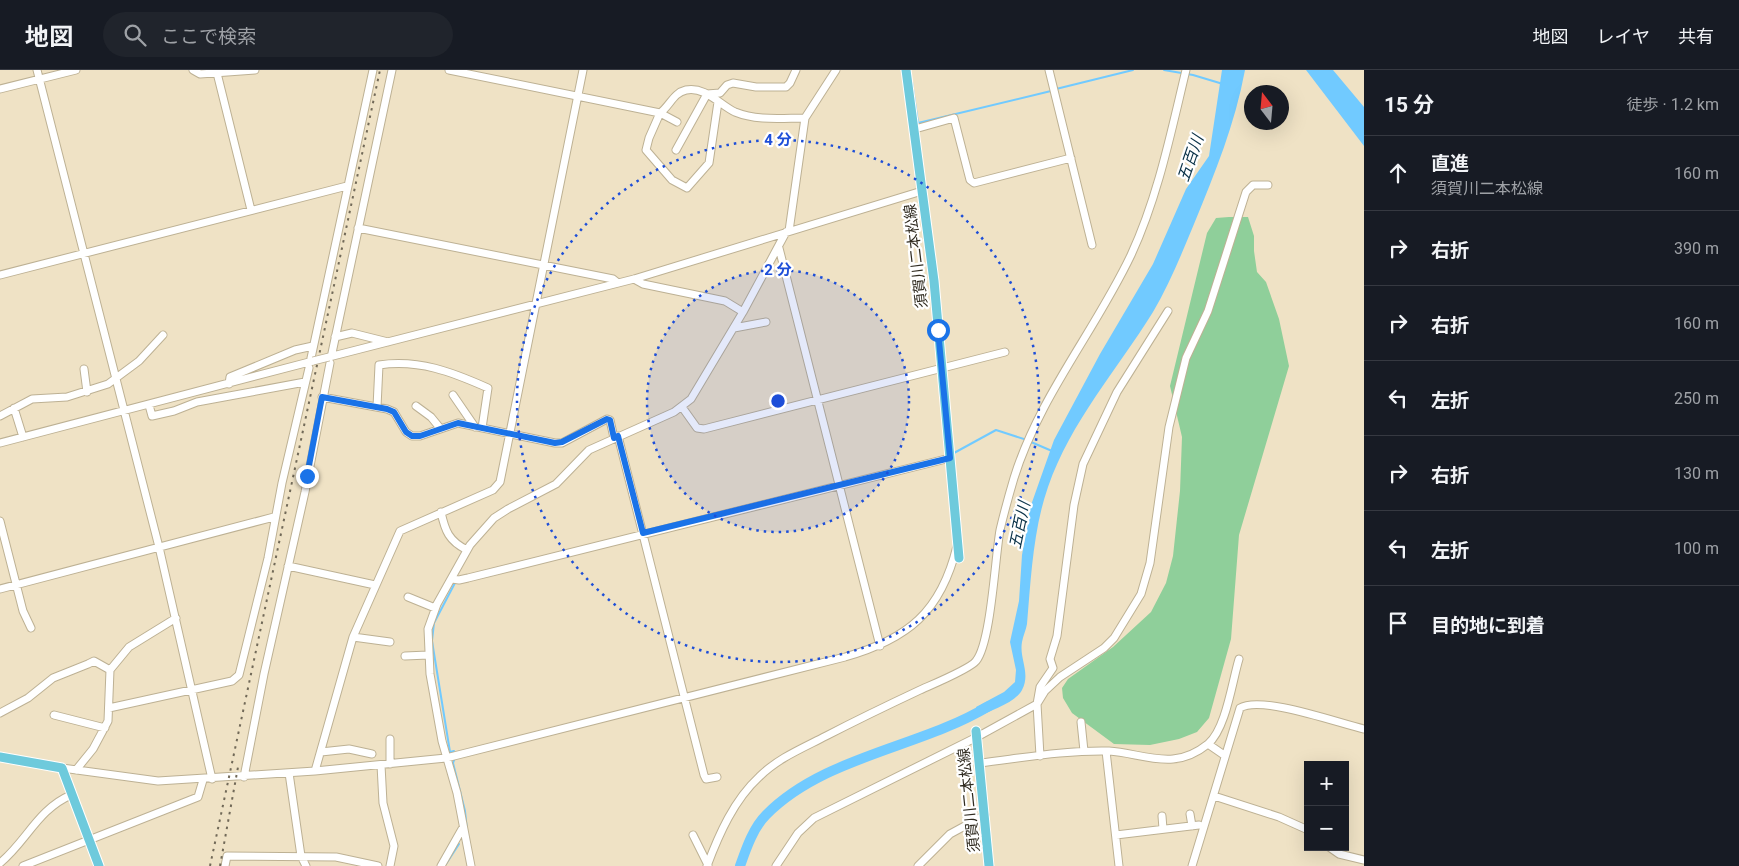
<!DOCTYPE html>
<html lang="ja">
<head>
<meta charset="utf-8">
<style>
  body { margin:0; font-family:Roboto,"Noto Sans JP",sans-serif; background:#20242c; color:#f1f3f6 }
  .controls { position:absolute; right:15px; bottom:15px; display:grid; overflow:hidden; border-radius:0px; box-shadow:0 5px 20px #0002 }
  .controls button { width:45px; height:45px; display:grid; place-items:center; padding:0; border:0; border-bottom:1px solid #363941; background:#171b24; color:#f1f3f6; font:25px sans-serif }
  .compass { position:absolute; left:1244px; top:15px; width:45px; height:45px; border-radius:50%; background:#171b24; box-shadow:0 5px 20px #0002; rotate:344deg }
  .stop { position:absolute; width:15px; height:15px; margin:-11px; border:4px solid #1a73e8; border-radius:50%; background:#fff }
  .stop.end { background:#1a73e8; border-color:#fff; box-shadow:0 1px 5px #0008 }
  .list { margin:0; padding:0; list-style:none }
  h2 { display:flex; justify-content:space-between; align-items:center; height:65px; margin:0; padding:0 20px; font-size:21px }
  h2 small { font-size:16px; font-weight:400; color:#9ea1a6 }
  .list li { display:grid; grid-template-columns:32px 1fr auto; gap:15px; align-items:center; box-sizing:border-box; height:75px; padding:0 20px; border-top:1px solid #363941 }
  .list b { display:block; font-size:19px; white-space:nowrap }
  .list p { margin:0; font-size:16px; white-space:nowrap; color:#9ea1a6 }
  .list em { font-size:16px; font-style:normal; color:#9ea1a6 }
  .icon { flex:none; width:28px; height:28px; fill:none; stroke:currentColor; stroke-width:2; stroke-linecap:round; stroke-linejoin:round }
  .map { position:relative; flex:none; width:1364px; height:796px; overflow:hidden }
  header { display:flex; align-items:center; gap:30px; box-sizing:border-box; height:70px; padding:0 25px; background:#171b24; border-bottom:1px solid #363941 }
  header strong { font-size:24px }
  nav { display:flex; gap:28px; margin-inline-start:auto; font-size:18px }
  .search { width:350px; height:45px; background:#20242c; display:flex; align-items:center; gap:12px; box-sizing:border-box; padding:0 18px; border-radius:28px; color:#9ea1a6; font-size:19px }
  main { display:flex }
  aside { flex:1; background:#171b24 }
  .map>svg:first-child { display:block }
  .green { fill:#8fcf9a }
  .water { fill:#71caff }
  .lines { fill:none; stroke-linecap:round; stroke-linejoin:round }
  .stream { stroke:#71caff; stroke-width:2 }
  .river { stroke:#71caff; stroke-width:10 }
  .minor-casing { stroke:#bdb194; stroke-width:9 }
  .major-casing { stroke:#fff; stroke-width:11 }
  .minor { stroke:#fff; stroke-width:7 }
  .major { stroke:#6ecadc; stroke-width:9 }
  .rail { stroke:#716958; stroke-width:2; stroke-dasharray:2.5 5; stroke-linecap:butt }
  .minor-bridge-casing { stroke:#bdb194; stroke-width:9; stroke-linecap:butt }
  .minor-bridge { stroke:#fff; stroke-width:7 }
  .route { stroke:#1a73e8; stroke-width:6 }
  .ring { fill:none; stroke:#1d4ed8; stroke-width:2.5; stroke-dasharray:2.5 5 }
  .labels { text-anchor:middle; stroke-width:4.5; stroke-linejoin:round; paint-order:stroke }
  .street-label { font-size:15px; fill:#302b20; stroke:#fff }
  .water-label { font-size:16px; font-style:italic; fill:#093147; stroke:#fff }
  .centre { fill:#1d4ed8; stroke:#fff; stroke-width:2.5 }
  .ring-label { font-size:15px; text-anchor:middle; font-weight:bold; fill:#1d4ed8; stroke:#fff; stroke-width:4.5; stroke-linejoin:round; paint-order:stroke }
</style>
</head>
<body>
<header>
<strong>地図</strong>
<div class="search"><svg class="icon" aria-label="search" viewBox="0 0 24 24"><circle cx="10" cy="10" r="6"/><path d="M15 15l6 6"/></svg>ここで検索</div>
<nav><a>地図</a><a>レイヤ</a><a>共有</a></nav>
</header>
<main>
<div class="map">
<svg width="1364" height="796" viewBox="0 0 1364 796">
  <rect width="100%" height="100%" fill="#efe2c5"/>
  <path class="green" d="M 1229,147 L 1248,147 L 1254,166 L 1254,181 L 1257,202 L 1266,212 L 1279,249 L 1289,296 L 1239,465 L 1231,569 L 1209,648 L 1197,662 L 1179,669 L 1150,675 L 1114,674 L 1072,643 L 1063,628 L 1062,618 L 1068,609 L 1113,577 L 1151,542 L 1166,513 L 1173,486 L 1180,421 L 1182,367 L 1170,316 L 1207,163 L 1216,148 Z"/>
  <path class="water" d="M 1222,0 L 1245,0 C 1235,54 1215,103 1194,154 C 1182,183 1169,215 1153,242 C 1117,300 1071,351 1048,417 C 1033,460 1031,508 1027,554 C 1026,560 1023,566 1022,572 C 1019,589 1031,603 1022,620 C 1015,633 991,640 978,647 L 976,637 L 1004,622 L 1015,612 L 1016,600 L 1010,572 L 1019,531 L 1022,485 L 1030,438 L 1054,370 L 1100,284 L 1153,194 L 1186,119 L 1209,86 Z
    M 1306,0 L 1333,0 L 1364,37 L 1364,76 Z"/>
  <g class="lines">
    <path class="stream" d="M 1164,0 L 1193,5 L 1223,14
      M 912,12 L 918,53 L 1051,21
      M 1056,19 L 1133,0
      M 1031,372 L 1052,381
      M 954,383 L 996,360 L 1027,370
      M 454,681 L 450,682 L 432,571 L 434,553 L 456,511
      M 455,688 L 453,693 L 465,741 L 467,760
      M 446,794 L 459,774"/>
    <path class="river" d="M 740,796 C 746,779 753,758 766,745 C 824,686 920,678 989,636"/>
    <defs>
      <path id="minor" d="M 37,0 L 159,477 L 212,709
        M 193,0 L 200,4 L 255,0
        M 449,0 L 660,43 C 670,36 673,23 686,20 C 705,16 720,35 735,42 C 757,51 782,48 805,48
        M 1049,0 L 1092,175
        M 217,3 L 251,140
        M 0,19 L 76,0
        M 677,52 L 660,43 L 649,68 L 646,80 L 672,110 L 687,118 L 709,93 L 718,32
        M 915,59 L 954,48 L 970,110 L 974,113 L 1071,88
        M 676,80 L 707,24 L 720,23 L 727,15 L 733,13 L 756,17 L 786,17 L 790,13 L 796,0
        M 358,158 L 613,209 L 618,213
        M 789,161 L 805,48 L 836,0
        M 779,178 L 880,576
        M 0,205 L 347,116
        M 634,209 L 643,214 L 725,231 L 743,242
        M 734,258 L 766,252
        M 335,267 L 352,263 L 388,272
        M 332,283 L 392,0
        M 329,287 L 634,209 L 922,121
        M 311,288 L 373,0
        M 84,299 L 87,322
        M 229,314 L 230,307 L 295,280 L 313,276
        M 453,325 L 475,357
        M 322,327 L 387,339 L 394,342 L 406,362 L 412,366 L 420,366 L 458,353 L 555,373 L 562,373 L 607,349 L 610,350 L 614,368
        M 149,335 L 152,346 L 174,341 L 197,332 L 305,312
        M 416,336 L 431,347 L 440,358
        M 377,337 L 379,295 C 419,289 452,302 488,318 L 482,358
        M 682,337 L 697,358 L 704,359 L 1005,282
        M 14,338 L 23,367
        M 0,346 L 32,329 L 67,327 L 108,314 L 139,291 L 163,265
        M 618,366 L 704,705 L 706,709 L 717,707
        M 0,373 L 313,291
        M 441,442 C 445,461 449,471 467,480
        M 0,451 L 23,541 L 31,558
        M 288,496 L 375,515
        M 452,509 L 459,510 L 468,508 L 950,388
        M 0,519 L 274,447
        M 408,527 L 435,538
        M 353,567 L 390,572
        M 405,586 L 428,585
        M 110,600 L 129,577 L 176,548
        M 109,638 L 232,611 L 239,605 L 268,488 L 282,413 L 309,298
        M 0,643 L 28,628 L 53,608 L 88,594 L 94,591 L 110,600 L 108,651 L 93,679 L 76,700
        M 54,645 L 105,658
        M 1081,652 L 1084,681
        M 390,669 L 390,694
        M 1208,674 L 1224,685
        M 1106,681 L 1119,796
        M 321,682 L 349,679 L 372,684
        M 1040,686 L 1037,634 L 1045,621 L 1060,607 L 1104,578 L 1114,568 L 1141,524 L 1150,493 L 1169,357 L 1186,288 L 1208,241 L 1246,122 L 1253,115 L 1268,115
        M 980,693 C 1022,688 1066,680 1109,681 C 1130,682 1151,691 1173,689 C 1186,688 1198,682 1208,674 C 1226,659 1232,612 1239,589
        M 381,695 L 383,733 L 394,776 L 390,796
        M 62,698 L 158,711 L 315,701 L 446,688 L 845,587 C 908,569 941,542 957,476
        M 315,701 L 353,567 L 400,461 L 493,420 L 500,412 L 583,0
        M 289,703 L 301,786 L 306,796
        M 244,707 L 264,604 L 305,422 L 330,293
        M 1214,726 L 1279,747 L 1308,760
        M 1190,744 L 1192,756
        M 1162,746 L 1163,759
        M 693,765 L 708,795
        M 1116,765 L 1199,755
        M 1329,777 L 1339,784 L 1364,790
        M 0,793 C 26,772 38,739 71,725
        M 23,796 L 198,727 L 203,710
        M 225,796 L 227,786 L 336,787 L 378,796
        M 441,796 L 462,759
        M 471,796 L 457,723 L 442,671 L 430,604 L 428,559 L 437,534 L 470,475 L 494,448 L 508,439 L 556,414 L 589,380 L 674,342 L 691,329 L 743,242 L 786,162
        M 707,796 C 719,764 734,730 759,707 C 778,688 803,678 826,666 C 857,650 888,635 920,620 C 931,615 970,599 976,591 C 991,573 995,488 1000,460 C 1004,443 1009,425 1014,408 C 1039,327 1095,261 1131,185 C 1158,127 1171,62 1186,0
        M 776,796 L 798,763 L 814,748 L 977,667 L 1037,634 L 1040,617 L 1053,598 L 1050,589 L 1057,566 L 1074,435 L 1083,394 L 1117,322 L 1168,241
        M 918,796 L 950,764 L 985,745
        M 1192,796 L 1240,638 C 1261,625 1338,653 1364,659"/>
      <path id="major" d="M 906,0 L 934,211 L 959,488
        M 976,661 L 989,796
        M 0,687 L 62,698 L 99,796"/>
    </defs>
    <use href="#minor" class="minor-casing"/>
    <use href="#major" class="major-casing"/>
    <use href="#minor" class="minor"/>
    <use href="#major" class="major"/>
    <path class="rail" d="M 210,796 L 380,0
      M 220,796 L 238,697"/>
    <defs>
      <path id="minor-bridge" d="M 313,291 L 329,287"/>
    </defs>
    <use href="#minor-bridge" class="minor-bridge-casing"/>
    <use href="#minor-bridge" class="minor-bridge"/>
  </g>
  <g class="lines">
    <path class="route" d="M 307,406 L 322,327 L 387,339 L 394,342 L 406,362 L 412,366 L 420,366 L 458,353 L 555,373 L 562,372 L 607,349 L 610,350 L 614,368 L 618,366 L 643,463 L 950,388 L 938,260"/>
  </g>
  <circle cx="778" cy="331" r="131" fill="#1d4ed8" fill-opacity=".12"/>
  <g class="ring">
    <circle cx="778" cy="331" r="131"/>
    <circle cx="778" cy="331" r="261"/>
  </g>
  <g class="labels">
    <g class="street-label">
      <text transform="translate(916 186) rotate(-97)" y="5">須賀川二本松線</text>
      <text transform="translate(969 730) rotate(-96)" y="5">須賀川二本松線</text>
    </g>
    <g class="water-label">
      <text transform="translate(1190 88) rotate(-71)" y="6">五百川</text>
      <text transform="translate(1019 455) rotate(-78)" y="6">五百川</text>
    </g>
  </g>
  <circle cx="778" cy="331" r="8" class="centre"/>
  <g class="ring-label">
    <text x="778" y="75">4 分</text>
    <text x="778" y="205">2 分</text>
  </g>
</svg>
<div class="controls">
<button>+</button>
<button>−</button>
</div>
<svg class="compass" viewBox="-18 -18 36 36"><path d="M0-13l5 13h-10z" fill="#e53935"/><path d="M0 13l5-13h-10z" fill="#9ea1a6"/></svg>
<div class="stop" style="left:938px;top:260px"></div>
<div class="stop end" style="left:307px;top:406px"></div>
</div>
<aside>
<h2>15 分<small>徒歩 · 1.2 km</small></h2>
<ul class="list">
<li><svg class="icon" aria-label="ahead" viewBox="0 0 24 24"><path d="M12 20V5M6 11l6-6 6 6"/></svg><div><b>直進</b><p>須賀川二本松線</p></div><em>160 m</em></li>
<li><svg class="icon" aria-label="right" viewBox="0 0 24 24"><path d="M7 20v-9h11M14 6l5 5-5 5"/></svg><div><b>右折</b></div><em>390 m</em></li>
<li><svg class="icon" aria-label="right" viewBox="0 0 24 24"><path d="M7 20v-9h11M14 6l5 5-5 5"/></svg><div><b>右折</b></div><em>160 m</em></li>
<li><svg class="icon" aria-label="left" viewBox="0 0 24 24"><path d="M17 20v-9H6M10 6l-5 5 5 5"/></svg><div><b>左折</b></div><em>250 m</em></li>
<li><svg class="icon" aria-label="right" viewBox="0 0 24 24"><path d="M7 20v-9h11M14 6l5 5-5 5"/></svg><div><b>右折</b></div><em>130 m</em></li>
<li><svg class="icon" aria-label="left" viewBox="0 0 24 24"><path d="M17 20v-9H6M10 6l-5 5 5 5"/></svg><div><b>左折</b></div><em>100 m</em></li>
<li><svg class="icon" aria-label="arrive" viewBox="0 0 24 24"><path d="M6 21V4h12l-3 4 3 4H6"/></svg><div><b>目的地に到着</b></div></li>
</ul>
</aside>
</main>
</body>
</html>
